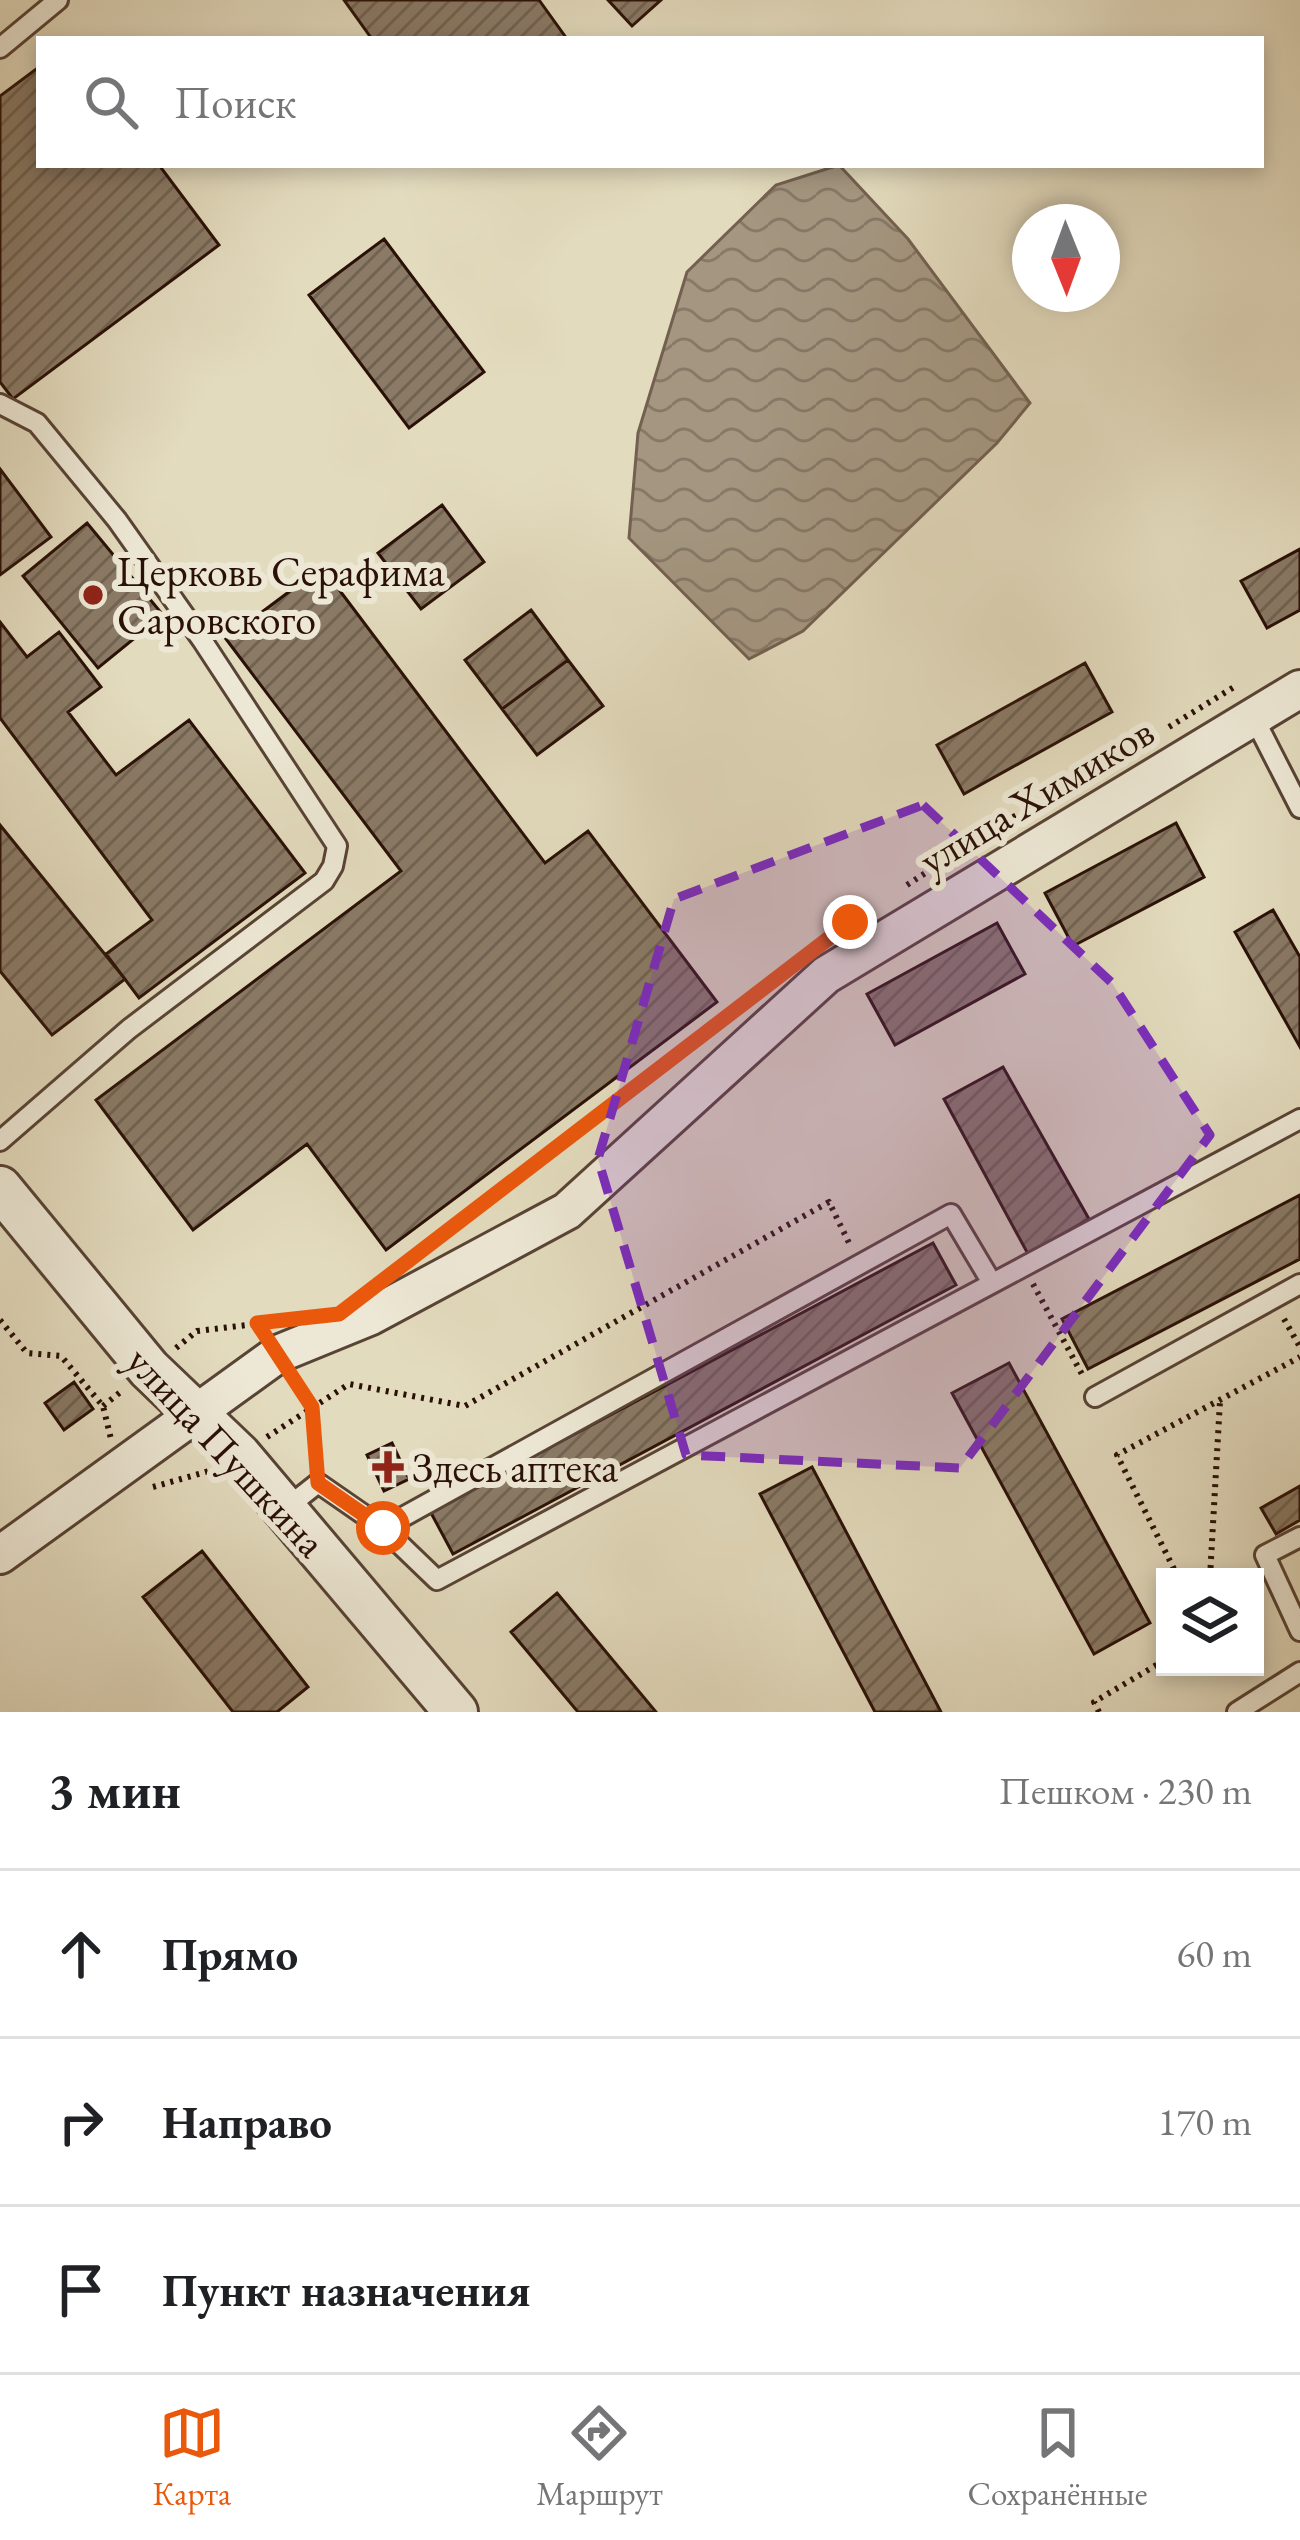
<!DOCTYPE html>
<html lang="ru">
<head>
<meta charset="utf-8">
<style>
  body { margin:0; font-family:"EB Garamond",serif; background:#f2f2f2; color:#202124 }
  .controls { position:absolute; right:36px; bottom:36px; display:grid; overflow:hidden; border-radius:0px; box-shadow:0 6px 18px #0003 }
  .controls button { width:108px; height:108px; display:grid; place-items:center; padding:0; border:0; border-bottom:3px solid #e0e0e0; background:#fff; color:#202124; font:60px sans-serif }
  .compass { position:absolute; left:1012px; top:204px; width:108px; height:108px; border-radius:50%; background:#fff; box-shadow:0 6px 18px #0003; rotate:179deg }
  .stop { position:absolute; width:36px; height:36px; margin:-27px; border:9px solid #ea580c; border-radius:50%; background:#fff }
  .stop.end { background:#ea580c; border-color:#fff; box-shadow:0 3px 12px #0008 }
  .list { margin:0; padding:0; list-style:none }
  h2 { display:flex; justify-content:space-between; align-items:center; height:156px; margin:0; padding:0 48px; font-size:51px }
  h2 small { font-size:39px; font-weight:400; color:#757577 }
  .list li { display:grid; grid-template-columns:78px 1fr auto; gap:36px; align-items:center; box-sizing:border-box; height:168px; padding:0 48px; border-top:3px solid #e0e0e0 }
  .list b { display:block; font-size:45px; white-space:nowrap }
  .list em { font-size:39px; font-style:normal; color:#757577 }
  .icon { flex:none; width:66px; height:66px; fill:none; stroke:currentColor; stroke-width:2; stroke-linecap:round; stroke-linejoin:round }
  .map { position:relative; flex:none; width:1300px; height:1712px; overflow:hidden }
  .search { position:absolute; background:#fff; box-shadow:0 6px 18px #0003; left:36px; right:36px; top:36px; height:132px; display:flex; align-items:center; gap:30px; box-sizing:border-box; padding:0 42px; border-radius:0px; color:#757577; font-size:45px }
  .sheet { height:660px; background:#fff }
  nav { display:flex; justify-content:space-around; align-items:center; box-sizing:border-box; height:168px; border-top:3px solid #e0e0e0; background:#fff; font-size:33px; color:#757577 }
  nav a { display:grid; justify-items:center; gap:6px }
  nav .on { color:#ea580c }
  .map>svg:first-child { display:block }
  .water { fill:url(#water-waves); stroke:#736050; stroke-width:3 }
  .building { fill:url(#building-hatch); stroke:#2a1007; stroke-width:3 }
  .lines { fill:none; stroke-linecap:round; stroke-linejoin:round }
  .service-casing { stroke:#584335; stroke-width:24 }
  .minor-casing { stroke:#584335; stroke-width:42 }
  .tertiary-casing { stroke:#584335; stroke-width:48 }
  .path { stroke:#2a1007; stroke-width:6; stroke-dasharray:3 6; stroke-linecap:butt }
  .service { stroke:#ede8d5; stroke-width:18 }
  .minor { stroke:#ede8d5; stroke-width:36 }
  .tertiary { stroke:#ede8d5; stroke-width:42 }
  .route { stroke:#ea580c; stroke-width:15 }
  .marked { fill:#7b2cbf; fill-opacity:0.2; stroke:#7b2cbf; stroke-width:9; stroke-dasharray:24 15; stroke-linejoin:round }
  .poi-dot { fill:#8f2418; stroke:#ede8d5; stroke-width:4.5 }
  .labels { text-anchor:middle; stroke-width:12; stroke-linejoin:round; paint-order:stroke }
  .poi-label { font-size:42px; fill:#2a1007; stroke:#ede8d5; text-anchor:start }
  .street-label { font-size:42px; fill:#2a1007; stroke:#ede8d5 }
</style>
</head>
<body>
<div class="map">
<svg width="1300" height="1712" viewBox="0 0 1300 1712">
  <defs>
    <pattern id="water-waves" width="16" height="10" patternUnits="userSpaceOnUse" patternTransform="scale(3)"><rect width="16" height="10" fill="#a49680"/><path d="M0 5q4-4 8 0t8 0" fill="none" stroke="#867967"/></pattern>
    <pattern id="building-hatch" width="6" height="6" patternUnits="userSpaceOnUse" patternTransform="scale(3)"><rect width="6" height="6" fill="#8a7a66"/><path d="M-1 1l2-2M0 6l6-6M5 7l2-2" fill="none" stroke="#716352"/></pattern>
  </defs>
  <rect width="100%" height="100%" fill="#e3dbbe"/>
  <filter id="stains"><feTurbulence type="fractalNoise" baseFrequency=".00167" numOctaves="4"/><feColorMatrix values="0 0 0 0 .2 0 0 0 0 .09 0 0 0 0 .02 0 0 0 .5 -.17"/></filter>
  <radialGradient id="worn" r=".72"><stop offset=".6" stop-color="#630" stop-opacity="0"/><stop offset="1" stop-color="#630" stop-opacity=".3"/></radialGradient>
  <path class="water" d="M 839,165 L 908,239 L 1030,403 L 997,443 L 803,631 L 749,659 L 629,538 L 638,433 L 687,272 L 776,185 Z"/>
  <path class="building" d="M 344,0 L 539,0 L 567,39 L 372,39 Z
    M 608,0 L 661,0 L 632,26 Z
    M 39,67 L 39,165 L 159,165 L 219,245 L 13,399 L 0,382 L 0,96 Z
    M 384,239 L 484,372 L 409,428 L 309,295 Z
    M 0,469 L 51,537 L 0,575 Z
    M 442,505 L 484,562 L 421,609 L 378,553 Z
    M 87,523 L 163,615 L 98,668 L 23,576 Z
    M 1300,549 L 1300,610 L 1267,628 L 1241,581 Z
    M 322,567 L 545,863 L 588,831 L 717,1002 L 386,1250 L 307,1144 L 193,1230 L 96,1100 L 401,871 L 226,639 Z
    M 531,610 L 568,660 L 502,709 L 465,660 Z
    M 0,622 L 27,657 L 59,632 L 101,687 L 68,712 L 116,775 L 189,720 L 305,873 L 139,998 L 106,954 L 152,920 L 0,718 Z
    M 568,660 L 603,706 L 537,755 L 502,709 Z
    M 1085,663 L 1112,712 L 964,794 L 937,745 Z
    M 1176,823 L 1204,877 L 1073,946 L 1045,893 Z
    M 0,825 L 125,979 L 52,1035 L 0,971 Z
    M 1273,910 L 1300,957 L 1300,1047 L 1235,932 Z
    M 997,923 L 1025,974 L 895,1045 L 867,994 Z
    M 1003,1067 L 1089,1219 L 1028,1254 L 944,1099 Z
    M 1300,1195 L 1300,1259 L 1088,1369 L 1062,1319 Z
    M 933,1243 L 956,1285 L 453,1554 L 430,1511 Z
    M 1009,1363 L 1150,1623 L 1094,1654 L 952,1393 Z
    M 74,1382 L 93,1409 L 64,1430 L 45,1403 Z
    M 392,1443 L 409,1479 L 384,1491 L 367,1455 Z
    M 812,1467 L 941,1712 L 875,1712 L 760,1494 Z
    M 1300,1486 L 1300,1520 L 1276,1534 L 1261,1508 Z
    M 202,1551 L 308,1687 L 277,1712 L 233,1712 L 143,1597 Z
    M 557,1593 L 656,1712 L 578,1712 L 511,1632 Z"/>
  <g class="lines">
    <defs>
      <path id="service" d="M 0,48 L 58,0
        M 0,404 L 37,423 L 117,520 L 202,640 L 337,846 L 333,866 L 324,881 L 129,1029 L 0,1141
        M 1253,716 L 1300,808
        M 1095,1397 L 1300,1284
        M 285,1509 L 318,1483 L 383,1528 L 437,1580 L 1300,1119
        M 383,1528 L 951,1214 L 992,1283
        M 1300,1537 L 1265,1555 L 1300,1631
        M 1237,1712 L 1300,1672"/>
      <path id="minor" d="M 0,1555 L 278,1354 L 371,1316 L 567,1211 L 826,975 L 1300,689"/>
      <path id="tertiary" d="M 0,1188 L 149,1369 L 239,1455 L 456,1712"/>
    </defs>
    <use href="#service" class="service-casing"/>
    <use href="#minor" class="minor-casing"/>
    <use href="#tertiary" class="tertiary-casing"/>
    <path class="path" d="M 1169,727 L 1234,687
      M 907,885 L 994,828 L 1137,746
      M 428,1246 L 736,1009
      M 1033,1284 L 1084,1378
      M 1284,1319 L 1300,1347
      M 0,1320 L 27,1353 L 61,1356 L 103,1406 L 111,1439
      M 176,1348 L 197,1331 L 264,1323
      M 293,1378 L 312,1407 L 316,1462
      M 103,1406 L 123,1390
      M 267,1437 L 349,1384 L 465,1406 L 829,1202 L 851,1247
      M 153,1487 L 209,1471
      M 1178,1577 L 1117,1455 L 1300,1357
      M 1210,1577 L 1220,1401
      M 1099,1712 L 1094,1702 L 1165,1660"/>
    <use href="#service" class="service"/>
    <use href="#minor" class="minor"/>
    <use href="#tertiary" class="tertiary"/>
  </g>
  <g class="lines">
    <path class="route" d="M 383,1528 L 318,1483 L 312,1407 L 257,1323 L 339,1314 L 850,922"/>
  </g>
  <path class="marked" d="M 923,805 L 1112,983 L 1210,1135 L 960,1468 L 686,1455 L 598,1159 L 674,899 Z"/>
  <g class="poi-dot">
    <circle cx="93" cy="595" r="12"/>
    <path d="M382 1449h12v12h12v12h-12v12h-12v-12h-12v-12h12z"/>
  </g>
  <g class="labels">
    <g class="poi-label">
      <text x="117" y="586">Церковь Серафима<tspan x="117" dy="48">Саровского</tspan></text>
      <text x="412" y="1482">Здесь аптека</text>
    </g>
    <g class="street-label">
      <text transform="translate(1036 795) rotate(-31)" y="15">улица Химиков</text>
      <text transform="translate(227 1451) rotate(47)" y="15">улица Пушкина</text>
    </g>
  </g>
  <rect width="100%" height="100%" filter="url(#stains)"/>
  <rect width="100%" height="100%" fill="url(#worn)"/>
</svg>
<div class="controls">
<button><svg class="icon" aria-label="layers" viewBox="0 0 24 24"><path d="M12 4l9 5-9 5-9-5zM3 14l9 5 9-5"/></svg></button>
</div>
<svg class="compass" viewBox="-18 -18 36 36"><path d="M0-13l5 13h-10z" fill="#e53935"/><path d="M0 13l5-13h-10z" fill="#757577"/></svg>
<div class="stop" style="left:383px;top:1528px"></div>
<div class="stop end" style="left:850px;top:922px"></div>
<div class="search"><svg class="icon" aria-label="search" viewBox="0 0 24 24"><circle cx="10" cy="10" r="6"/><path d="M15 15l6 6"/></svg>Поиск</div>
</div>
<section class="sheet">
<h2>3 мин<small>Пешком · 230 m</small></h2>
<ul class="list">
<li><svg class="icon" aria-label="ahead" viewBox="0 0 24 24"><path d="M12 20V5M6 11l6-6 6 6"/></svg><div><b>Прямо</b></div><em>60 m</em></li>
<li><svg class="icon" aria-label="right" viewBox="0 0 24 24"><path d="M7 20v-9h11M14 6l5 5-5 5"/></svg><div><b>Направо</b></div><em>170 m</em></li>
<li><svg class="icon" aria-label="arrive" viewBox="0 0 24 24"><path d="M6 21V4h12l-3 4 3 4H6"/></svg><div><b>Пункт назначения</b></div></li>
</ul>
</section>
<nav>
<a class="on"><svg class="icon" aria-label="map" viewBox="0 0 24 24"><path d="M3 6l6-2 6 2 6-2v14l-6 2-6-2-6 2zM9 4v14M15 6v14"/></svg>Карта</a>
<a><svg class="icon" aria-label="directions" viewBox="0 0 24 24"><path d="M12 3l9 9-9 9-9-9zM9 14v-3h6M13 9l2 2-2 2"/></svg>Маршрут</a>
<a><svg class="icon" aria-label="saved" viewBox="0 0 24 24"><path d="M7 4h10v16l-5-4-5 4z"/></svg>Сохранённые</a>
</nav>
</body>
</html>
